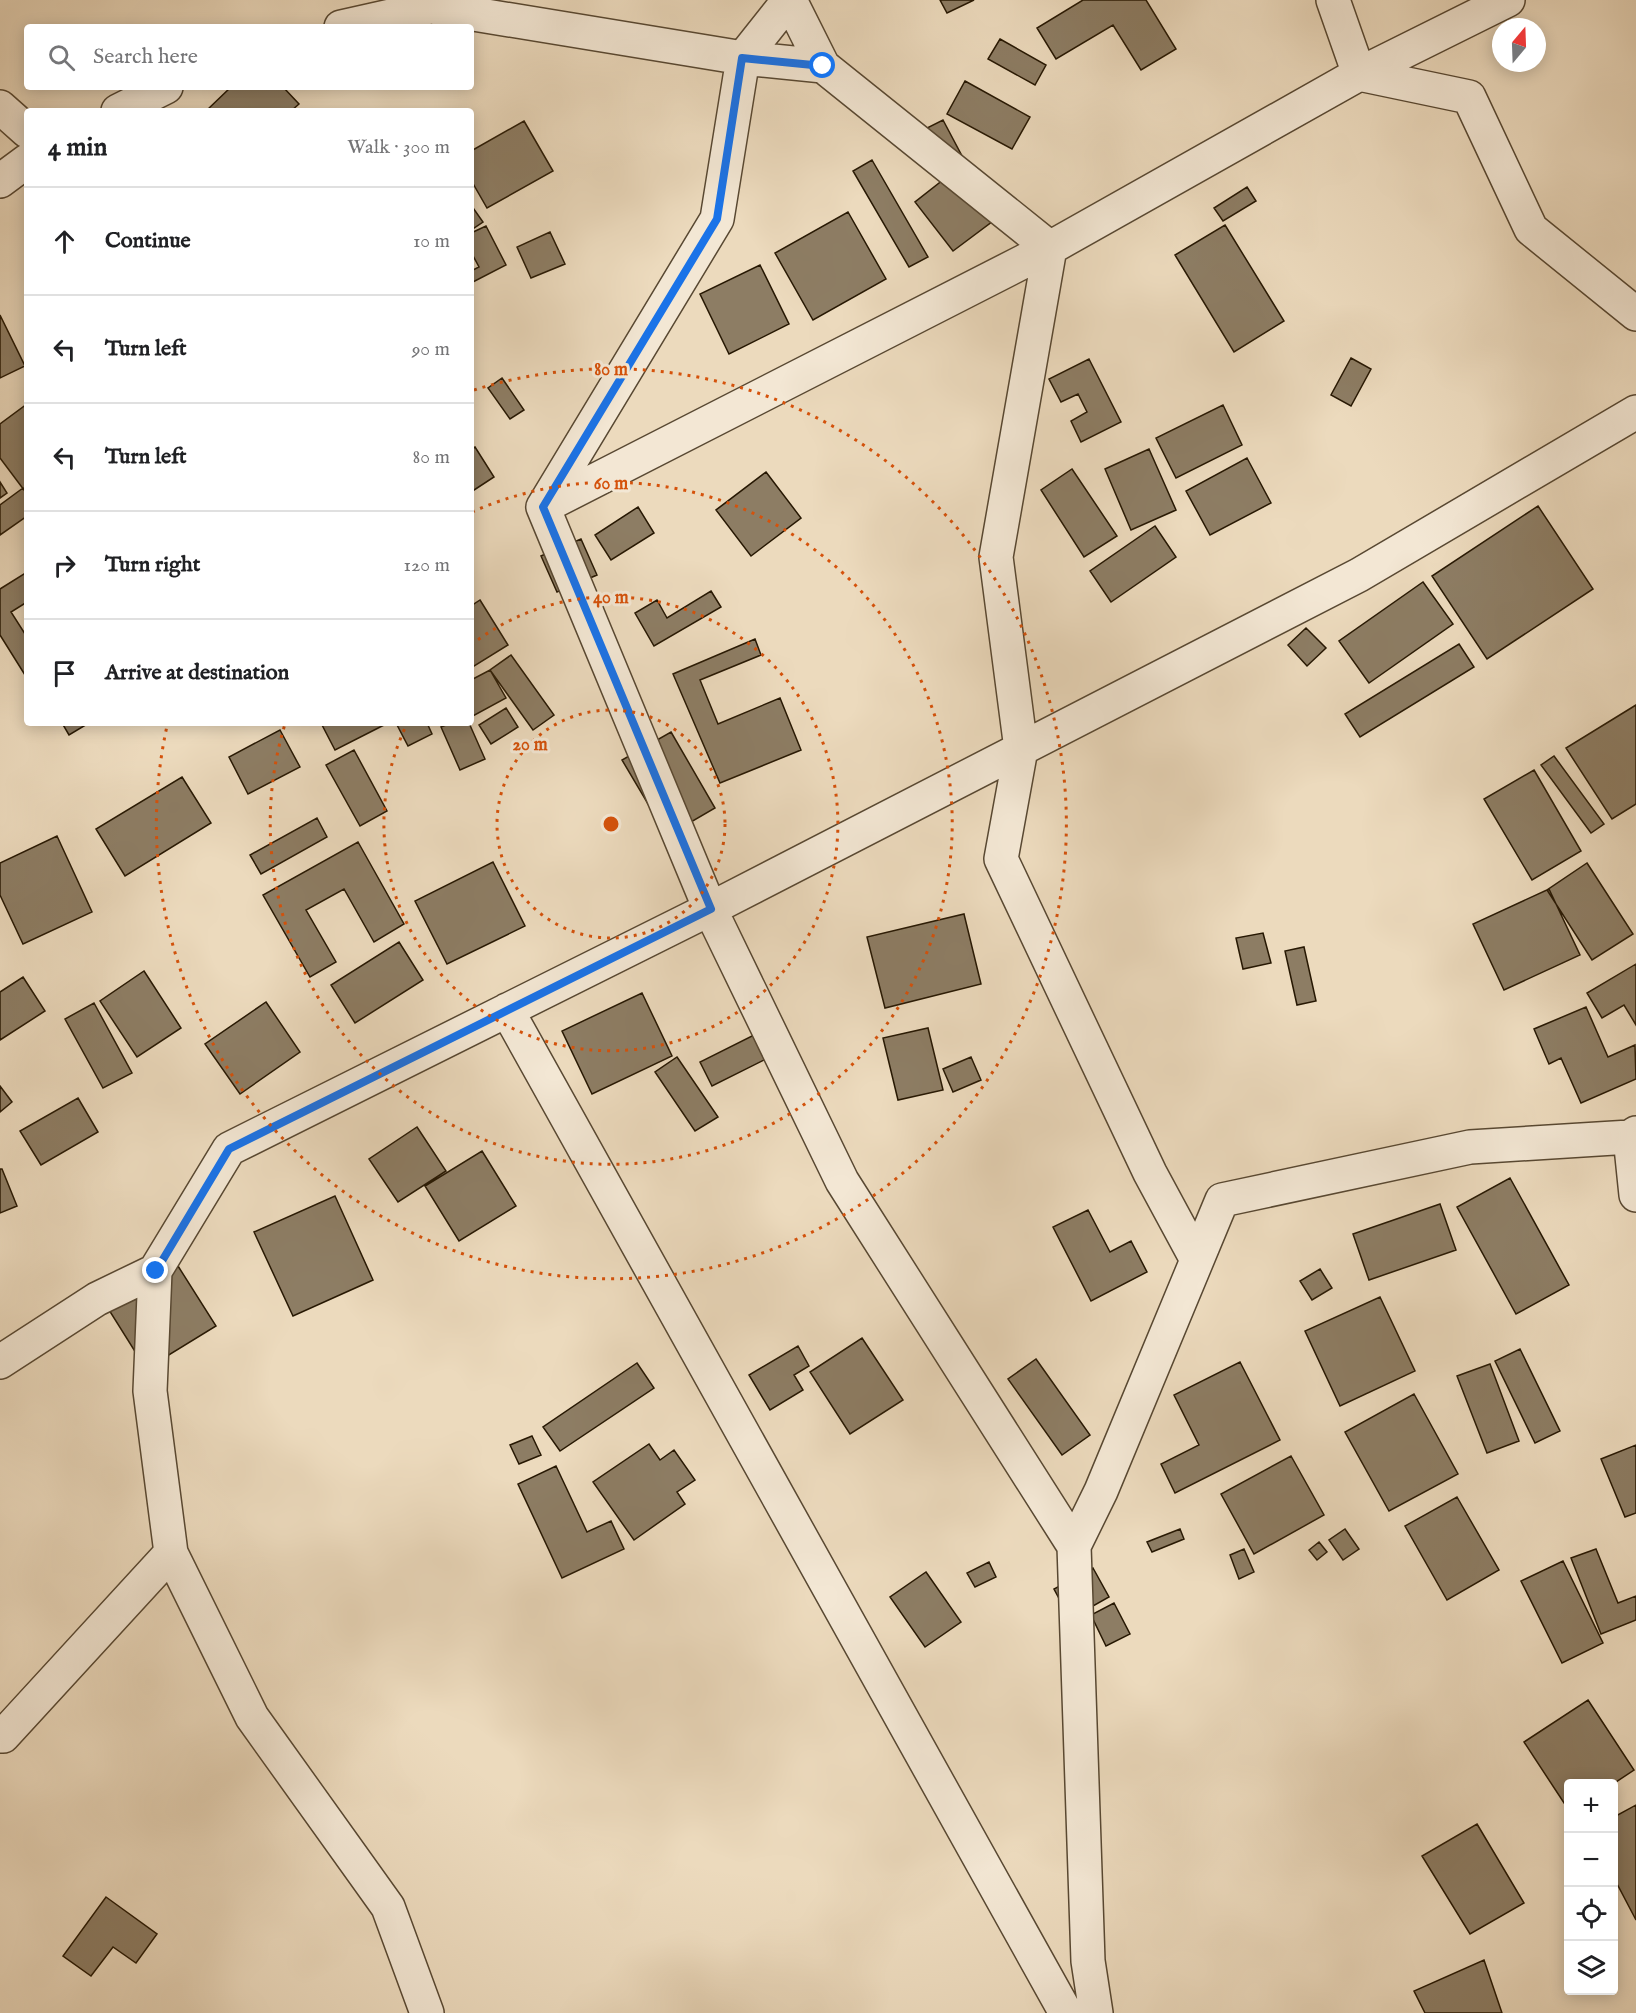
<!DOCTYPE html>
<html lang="en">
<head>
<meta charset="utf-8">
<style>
  body { margin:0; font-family:"IM FELL English",serif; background:#f6f6f6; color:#202124 }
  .controls { position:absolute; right:18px; bottom:18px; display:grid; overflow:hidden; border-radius:6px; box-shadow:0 3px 15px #0003 }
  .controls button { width:54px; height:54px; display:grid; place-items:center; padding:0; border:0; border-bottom:2px solid #e0e0e0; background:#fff; color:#202124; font:30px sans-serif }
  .compass { position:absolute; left:1492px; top:18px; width:54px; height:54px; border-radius:50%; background:#fff; box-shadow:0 3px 15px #0003; rotate:19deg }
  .stop { position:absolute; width:18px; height:18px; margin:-14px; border:4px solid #1a73e8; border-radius:50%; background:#fff }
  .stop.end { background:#1a73e8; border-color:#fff; box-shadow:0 2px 6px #0008 }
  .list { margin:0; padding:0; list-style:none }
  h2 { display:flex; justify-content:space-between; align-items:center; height:78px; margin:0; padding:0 24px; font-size:26px }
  h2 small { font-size:20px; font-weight:400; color:#757577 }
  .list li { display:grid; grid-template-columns:39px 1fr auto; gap:18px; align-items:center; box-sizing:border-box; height:108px; padding:0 24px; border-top:2px solid #e0e0e0 }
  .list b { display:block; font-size:22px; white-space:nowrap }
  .list em { font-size:20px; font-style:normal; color:#757577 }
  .icon { flex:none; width:33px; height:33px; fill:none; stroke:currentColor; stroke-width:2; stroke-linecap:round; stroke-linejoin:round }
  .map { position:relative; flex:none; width:1636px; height:2013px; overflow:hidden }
  .search { position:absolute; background:#fff; box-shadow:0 3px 15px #0003; left:24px; top:24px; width:450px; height:66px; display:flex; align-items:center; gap:15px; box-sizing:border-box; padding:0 21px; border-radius:6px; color:#757577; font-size:22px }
  .panel { position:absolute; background:#fff; box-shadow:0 3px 15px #0003; left:24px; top:108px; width:450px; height:618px; border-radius:6px }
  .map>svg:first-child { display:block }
  .building { fill:#8d7d64; stroke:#271803; stroke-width:1.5 }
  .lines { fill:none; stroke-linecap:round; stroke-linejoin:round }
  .minor-casing { stroke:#584832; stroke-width:36 }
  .minor { stroke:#f3e7d4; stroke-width:33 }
  .route { stroke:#1a73e8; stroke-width:8 }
  .ring { fill:none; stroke:#d5520b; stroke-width:3; stroke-dasharray:3 6 }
  .centre { fill:#d5520b; stroke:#f3e7d4; stroke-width:3 }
  .ring-label { font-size:18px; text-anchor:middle; font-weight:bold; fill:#d5520b; stroke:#f3e7d4; stroke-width:6; stroke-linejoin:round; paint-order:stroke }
</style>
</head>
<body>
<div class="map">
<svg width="1636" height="2013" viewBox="0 0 1636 2013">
  <rect width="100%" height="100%" fill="#ecdabd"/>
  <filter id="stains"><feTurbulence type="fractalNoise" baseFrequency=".00333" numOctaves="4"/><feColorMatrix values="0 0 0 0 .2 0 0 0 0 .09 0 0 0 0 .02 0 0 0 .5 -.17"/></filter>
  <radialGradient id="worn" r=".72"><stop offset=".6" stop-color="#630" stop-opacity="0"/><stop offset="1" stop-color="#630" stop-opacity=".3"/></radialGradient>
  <path class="building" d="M 940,0 L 974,0 L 947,13 Z
    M 1083,0 L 1146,0 L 1176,49 L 1141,70 L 1113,25 L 1056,59 L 1037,28 Z
    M 1000,39 L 1046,65 L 1035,85 L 988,59 Z
    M 965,81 L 1030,117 L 1012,149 L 947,114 Z
    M 231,87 L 283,87 L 299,104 L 291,111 L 206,111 Z
    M 943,120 L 962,156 L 942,166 L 923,130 Z
    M 524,121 L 553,171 L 487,208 L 471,180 L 471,151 Z
    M 872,160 L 928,257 L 909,267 L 853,171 Z
    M 962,165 L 1001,215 L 953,251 L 915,202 Z
    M 1247,187 L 1256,201 L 1223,221 L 1214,208 Z
    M 471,205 L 483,222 L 471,230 Z
    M 848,212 L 886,279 L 813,320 L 775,253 Z
    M 1225,225 L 1284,321 L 1234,352 L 1175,255 Z
    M 486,226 L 506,265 L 471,283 L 471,271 L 479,267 L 471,252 L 471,233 Z
    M 550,232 L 565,264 L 531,278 L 517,247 Z
    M 760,265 L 789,324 L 729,354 L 700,294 Z
    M 0,315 L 25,366 L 0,378 Z
    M 1351,358 L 1371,369 L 1351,406 L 1331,395 Z
    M 1089,359 L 1121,422 L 1081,442 L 1071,421 L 1087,412 L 1078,394 L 1061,402 L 1049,379 Z
    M 502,378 L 524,410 L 510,419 L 488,388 Z
    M 27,404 L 27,494 L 0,458 L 0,424 Z
    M 1223,405 L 1242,445 L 1176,478 L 1156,438 Z
    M 475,447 L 494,477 L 471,492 L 471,449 Z
    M 1149,449 L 1176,510 L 1131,530 L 1105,469 Z
    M 1247,458 L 1271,503 L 1210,535 L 1186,491 Z
    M 1072,469 L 1117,536 L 1084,557 L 1041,490 Z
    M 766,472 L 801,518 L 751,556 L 716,510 Z
    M 0,482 L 7,493 L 0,498 Z
    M 23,488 L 27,494 L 27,516 L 0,535 L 0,505 Z
    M 1538,506 L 1593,589 L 1487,659 L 1432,576 Z
    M 638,507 L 654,533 L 611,560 L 595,535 Z
    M 1155,526 L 1176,557 L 1111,602 L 1090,571 Z
    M 581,539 L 597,575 L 557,592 L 541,556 Z
    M 27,572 L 27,602 L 11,612 L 27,637 L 27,674 L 25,675 L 0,635 L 0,589 Z
    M 1423,582 L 1453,624 L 1369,683 L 1339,641 Z
    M 711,591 L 721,607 L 654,646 L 635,613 L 657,600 L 667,618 Z
    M 480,600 L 508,645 L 471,668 L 471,606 Z
    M 1306,628 L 1326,648 L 1307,666 L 1288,645 Z
    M 755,639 L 761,655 L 700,680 L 718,724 L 780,698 L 801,750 L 720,783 L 673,674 Z
    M 1459,644 L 1474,667 L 1360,737 L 1345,714 Z
    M 511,655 L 554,715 L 533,730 L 490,670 Z
    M 490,670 L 506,698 L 471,717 L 471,680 Z
    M 1636,705 L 1636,804 L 1612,819 L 1566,748 Z
    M 506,708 L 518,727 L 491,744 L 479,725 Z
    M 62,723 L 89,723 L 69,735 Z
    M 321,723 L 388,723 L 335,750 Z
    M 396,723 L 427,723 L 432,734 L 408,746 Z
    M 451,723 L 469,723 L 485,759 L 460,770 L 441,727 Z
    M 280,730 L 300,767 L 248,794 L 229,757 Z
    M 671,732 L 715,808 L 667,836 L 622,760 Z
    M 354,750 L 387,811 L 360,826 L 326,765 Z
    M 1554,756 L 1604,824 L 1591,833 L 1541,765 Z
    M 1534,770 L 1581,851 L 1532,880 L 1484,799 Z
    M 182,777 L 211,823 L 125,876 L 96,829 Z
    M 317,818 L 327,837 L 261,874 L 250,855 Z
    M 57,836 L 92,912 L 23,944 L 0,895 L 0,863 Z
    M 358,842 L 404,924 L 374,942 L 344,889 L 306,910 L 336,962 L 310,977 L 263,895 Z
    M 493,862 L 525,926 L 447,964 L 415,901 Z
    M 1587,863 L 1633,934 L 1592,960 L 1547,890 Z
    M 1549,889 L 1580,955 L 1504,990 L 1473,924 Z
    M 964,914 L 981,984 L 885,1008 L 867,937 Z
    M 1263,933 L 1271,963 L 1243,969 L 1236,938 Z
    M 399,942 L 423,980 L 355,1023 L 331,985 Z
    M 1304,947 L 1316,1001 L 1297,1005 L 1285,951 Z
    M 1636,964 L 1636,1025 L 1624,1005 L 1602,1018 L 1587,993 Z
    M 144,971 L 181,1028 L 137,1057 L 100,1001 Z
    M 23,977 L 45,1011 L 0,1040 L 0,992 Z
    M 642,993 L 672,1056 L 592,1094 L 562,1031 Z
    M 266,1002 L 300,1052 L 240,1094 L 205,1044 Z
    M 94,1003 L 132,1073 L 103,1088 L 65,1019 Z
    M 1586,1007 L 1608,1057 L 1635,1045 L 1636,1079 L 1581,1103 L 1561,1058 L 1549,1064 L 1534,1029 Z
    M 928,1028 L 943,1090 L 898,1100 L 883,1038 Z
    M 758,1033 L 770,1057 L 712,1086 L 700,1062 Z
    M 677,1057 L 718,1117 L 695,1131 L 655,1072 Z
    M 971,1057 L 981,1080 L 953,1092 L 943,1069 Z
    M 0,1086 L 12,1102 L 0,1112 Z
    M 78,1098 L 98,1132 L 41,1165 L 20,1131 Z
    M 417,1127 L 446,1171 L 398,1202 L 369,1159 Z
    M 482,1151 L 516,1206 L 459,1241 L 425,1186 Z
    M 0,1169 L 2,1169 L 17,1206 L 0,1213 Z
    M 1510,1178 L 1569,1285 L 1516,1314 L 1457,1207 Z
    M 335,1196 L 373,1280 L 293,1316 L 254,1232 Z
    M 1440,1204 L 1456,1250 L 1369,1280 L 1353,1234 Z
    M 1088,1210 L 1110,1252 L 1131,1241 L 1147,1272 L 1091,1301 L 1053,1227 Z
    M 178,1266 L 216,1326 L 146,1369 L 109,1310 Z
    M 1320,1269 L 1332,1288 L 1312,1300 L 1300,1281 Z
    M 1380,1297 L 1415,1371 L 1340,1406 L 1305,1331 Z
    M 862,1338 L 903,1400 L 850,1434 L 810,1372 Z
    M 798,1346 L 809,1366 L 794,1375 L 803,1390 L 770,1410 L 749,1375 Z
    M 1520,1349 L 1560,1431 L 1535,1443 L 1495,1361 Z
    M 1036,1359 L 1090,1435 L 1062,1455 L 1008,1379 Z
    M 1240,1362 L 1280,1440 L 1175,1493 L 1161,1464 L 1199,1445 L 1174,1395 Z
    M 637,1363 L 654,1388 L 560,1451 L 543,1427 Z
    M 1490,1364 L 1519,1441 L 1487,1453 L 1457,1376 Z
    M 1414,1394 L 1458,1474 L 1389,1511 L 1345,1432 Z
    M 532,1436 L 541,1455 L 519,1464 L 510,1445 Z
    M 649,1444 L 660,1460 L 674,1450 L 695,1480 L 677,1492 L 685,1504 L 634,1540 L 593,1482 Z
    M 1636,1445 L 1636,1513 L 1625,1517 L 1601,1459 Z
    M 1291,1456 L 1324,1515 L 1254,1554 L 1221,1494 Z
    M 556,1466 L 587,1532 L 611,1521 L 624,1549 L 562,1578 L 518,1484 Z
    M 1457,1497 L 1499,1570 L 1447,1600 L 1405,1526 Z
    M 1180,1529 L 1184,1539 L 1152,1552 L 1147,1542 Z
    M 1345,1529 L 1359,1549 L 1343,1560 L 1329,1540 Z
    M 1319,1542 L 1327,1552 L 1317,1560 L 1309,1550 Z
    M 1244,1549 L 1254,1572 L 1239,1579 L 1230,1555 Z
    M 1596,1549 L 1618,1603 L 1636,1596 L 1636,1620 L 1601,1634 L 1571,1558 Z
    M 1563,1561 L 1603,1643 L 1562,1663 L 1521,1581 Z
    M 989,1562 L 996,1577 L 975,1587 L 967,1573 Z
    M 1093,1568 L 1109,1597 L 1070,1619 L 1054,1589 Z
    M 926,1572 L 961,1622 L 925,1647 L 890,1597 Z
    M 1114,1603 L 1130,1634 L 1106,1646 L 1091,1615 Z
    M 1588,1700 L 1634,1770 L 1613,1784 L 1568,1784 L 1568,1809 L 1524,1742 Z
    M 1636,1805 L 1636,1920 L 1614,1878 L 1614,1817 Z
    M 1477,1824 L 1524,1903 L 1470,1934 L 1422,1856 Z
    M 106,1897 L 157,1934 L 136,1963 L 113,1947 L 91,1976 L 63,1956 Z
    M 1484,1960 L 1502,2013 L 1425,2013 L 1414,1991 Z"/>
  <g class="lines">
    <defs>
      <path id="minor" d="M 789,0 L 743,58 L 717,219 L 543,507 L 710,909 L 842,1181 L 1074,1546 L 1088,1961 L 1096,2013
        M 790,0 L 823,66 L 1050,248 L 996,557 L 1021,749 L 1001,859 L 1150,1173 L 1197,1260
        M 1333,0 L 1359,74 L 1469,97 L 1531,229 L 1636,314
        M 341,27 L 431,7 L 743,58 L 823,66
        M 0,107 L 27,131
        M 118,111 L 166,87
        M 0,181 L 27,161
        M 543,507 L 1050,248 L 1359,74 L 1508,0
        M 507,1010 L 1066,2013
        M 1630,1137 L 1636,1195
        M 0,1362 L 97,1299 L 155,1271
        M 1074,1546 L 1101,1491 L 1222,1200 L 1470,1147 L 1630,1137 L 1636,1133
        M 0,1736 L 3,1736 L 171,1553
        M 427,2013 L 388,1907 L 252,1717 L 171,1553 L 150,1391 L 155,1271 L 229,1149 L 710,909 L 1359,575 L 1636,412"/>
    </defs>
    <use href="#minor" class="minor-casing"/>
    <use href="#minor" class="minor"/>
  </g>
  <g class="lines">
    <path class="route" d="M 156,1271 L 229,1149 L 711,909 L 543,507 L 717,219 L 742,58 L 823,66"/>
  </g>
  <g class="ring">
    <circle cx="611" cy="824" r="114"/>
    <path d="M471 645A227 227 0 1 1 407 724"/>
    <path d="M472 512A341 341 0 1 1 285 724"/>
    <path d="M474 390A455 455 0 1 1 167 726"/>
  </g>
  <circle cx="611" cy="824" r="9" class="centre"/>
  <g class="ring-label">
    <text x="611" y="375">80 m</text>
    <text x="611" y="489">60 m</text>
    <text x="611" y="603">40 m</text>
    <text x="530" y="750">20 m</text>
  </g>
  <rect width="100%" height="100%" filter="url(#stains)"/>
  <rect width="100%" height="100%" fill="url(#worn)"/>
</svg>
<div class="controls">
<button>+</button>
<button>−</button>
<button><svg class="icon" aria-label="locate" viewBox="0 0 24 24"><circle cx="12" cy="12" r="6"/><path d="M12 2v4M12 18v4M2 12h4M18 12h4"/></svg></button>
<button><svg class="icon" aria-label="layers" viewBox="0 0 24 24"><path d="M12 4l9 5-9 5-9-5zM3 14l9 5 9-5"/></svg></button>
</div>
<svg class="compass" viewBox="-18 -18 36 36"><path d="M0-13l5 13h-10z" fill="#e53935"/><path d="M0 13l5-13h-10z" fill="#757577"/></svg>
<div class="stop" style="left:823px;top:66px"></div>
<div class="stop end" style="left:156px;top:1271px"></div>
<div class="search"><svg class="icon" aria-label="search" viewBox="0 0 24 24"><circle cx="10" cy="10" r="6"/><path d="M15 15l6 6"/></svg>Search here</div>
<section class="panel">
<h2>4 min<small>Walk · 300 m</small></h2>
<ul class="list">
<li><svg class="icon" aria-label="ahead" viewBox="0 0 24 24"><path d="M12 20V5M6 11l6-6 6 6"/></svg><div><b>Continue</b></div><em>10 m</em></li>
<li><svg class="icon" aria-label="left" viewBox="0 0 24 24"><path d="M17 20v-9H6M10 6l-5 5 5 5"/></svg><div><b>Turn left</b></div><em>90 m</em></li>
<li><svg class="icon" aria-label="left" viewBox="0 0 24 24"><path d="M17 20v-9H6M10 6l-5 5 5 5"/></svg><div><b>Turn left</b></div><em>80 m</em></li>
<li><svg class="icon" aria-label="right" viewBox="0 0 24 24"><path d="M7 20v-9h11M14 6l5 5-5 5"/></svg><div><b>Turn right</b></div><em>120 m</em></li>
<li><svg class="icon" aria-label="arrive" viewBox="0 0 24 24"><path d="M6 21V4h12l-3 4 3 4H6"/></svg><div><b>Arrive at destination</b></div></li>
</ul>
</section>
</div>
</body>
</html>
